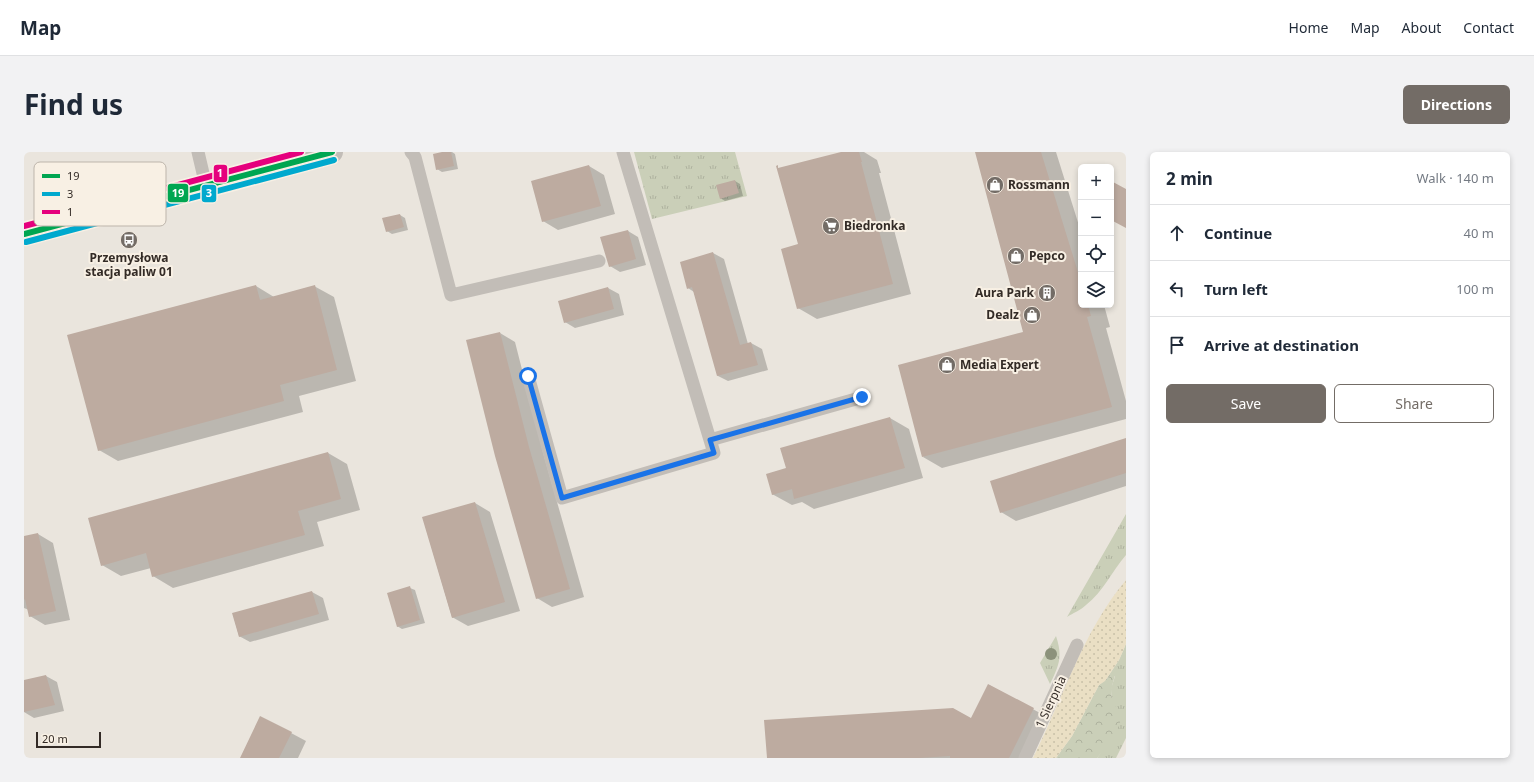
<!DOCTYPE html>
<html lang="en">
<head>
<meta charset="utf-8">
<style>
  body { margin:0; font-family:"Noto Sans",sans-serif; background:#f2f2f3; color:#1f2937 }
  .controls { position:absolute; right:12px; top:12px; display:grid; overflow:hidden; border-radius:6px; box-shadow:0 2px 6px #0003 }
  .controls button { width:36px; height:36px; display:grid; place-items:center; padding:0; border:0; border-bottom:1px solid #e0e1e3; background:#fff; color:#1f2937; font:20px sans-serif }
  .scale { position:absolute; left:12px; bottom:10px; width:65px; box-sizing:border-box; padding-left:4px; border:2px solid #332b26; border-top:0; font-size:11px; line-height:14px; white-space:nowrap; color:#332b26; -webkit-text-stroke:3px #f8f0e4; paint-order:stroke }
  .stop { position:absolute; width:12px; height:12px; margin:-9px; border:3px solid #1a73e8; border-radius:50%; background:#fff }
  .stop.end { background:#1a73e8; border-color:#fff; box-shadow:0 1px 4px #0008 }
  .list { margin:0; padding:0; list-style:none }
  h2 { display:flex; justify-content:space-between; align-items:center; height:52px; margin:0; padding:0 16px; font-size:17px }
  h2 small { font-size:13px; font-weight:400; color:#747a83 }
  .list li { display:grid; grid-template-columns:26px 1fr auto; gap:12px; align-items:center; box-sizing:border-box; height:56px; padding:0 16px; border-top:1px solid #e0e1e3 }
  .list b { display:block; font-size:15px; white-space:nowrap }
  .list em { font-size:13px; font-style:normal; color:#747a83 }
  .actions { display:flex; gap:8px; padding:12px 16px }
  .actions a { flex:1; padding:9px 0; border:1px solid #736c66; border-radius:6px; text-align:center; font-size:14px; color:#736c66 }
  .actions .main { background:#736c66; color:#fff }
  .icon { flex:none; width:22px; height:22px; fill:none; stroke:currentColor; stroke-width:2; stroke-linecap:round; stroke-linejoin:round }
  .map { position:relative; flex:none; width:1102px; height:606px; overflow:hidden; border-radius:6px }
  header { display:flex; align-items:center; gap:24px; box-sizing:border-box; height:56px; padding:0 20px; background:#fff; border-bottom:1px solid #e0e1e3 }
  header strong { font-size:19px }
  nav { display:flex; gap:22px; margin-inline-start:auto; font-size:14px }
  .intro { display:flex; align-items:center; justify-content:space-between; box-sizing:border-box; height:96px; padding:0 24px }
  h1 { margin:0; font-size:28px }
  .button { padding:10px 18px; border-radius:6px; background:#736c66; color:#fff; font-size:14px; font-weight:700 }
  main { display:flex; gap:24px; padding:0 24px }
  aside { flex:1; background:#fff; border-radius:6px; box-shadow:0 2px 6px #0003 }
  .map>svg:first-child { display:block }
  .grass { fill:url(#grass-tufts) }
  .forest { fill:url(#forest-crowns) }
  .sand { fill:url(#sand-dots) }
  .shadow { fill:#0003 }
  .building { fill:#bdaba0 }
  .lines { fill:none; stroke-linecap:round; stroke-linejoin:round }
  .service { stroke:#c2bdb7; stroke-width:13 }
  .tertiary { stroke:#c2bdb7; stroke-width:22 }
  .bus-1-casing { stroke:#f8f0e4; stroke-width:9 }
  .bus-2-casing { stroke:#f8f0e4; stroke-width:9 }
  .bus-3-casing { stroke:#f8f0e4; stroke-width:9 }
  .bus-1 { stroke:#00a651; stroke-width:6 }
  .bus-2 { stroke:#00a9ce; stroke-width:6 }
  .bus-3 { stroke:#e5007d; stroke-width:6 }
  .tree { fill:#8c927b }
  .route { stroke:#1a73e8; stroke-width:5 }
  .labels { text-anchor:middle; stroke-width:4; stroke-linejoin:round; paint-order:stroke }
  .poi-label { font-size:12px; font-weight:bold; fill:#332b26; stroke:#f8f0e4; text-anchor:start }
  .street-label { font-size:12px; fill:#332b26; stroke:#f8f0e4 }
  .key { fill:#f8f0e4; stroke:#bdb5ab; stroke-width:1 }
  .key-label { font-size:11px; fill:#332b26 }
  .line-badge { stroke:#f8f0e4; stroke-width:1.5 }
  .badge-label { font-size:11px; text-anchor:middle; font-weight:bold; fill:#fff }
</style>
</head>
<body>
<header>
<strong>Map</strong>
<nav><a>Home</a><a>Map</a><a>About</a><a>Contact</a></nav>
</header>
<div class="intro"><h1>Find us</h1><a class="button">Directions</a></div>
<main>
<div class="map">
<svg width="1102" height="606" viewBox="0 0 1102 606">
  <defs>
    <pattern id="grass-tufts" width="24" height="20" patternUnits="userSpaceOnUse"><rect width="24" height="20" fill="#cacfb8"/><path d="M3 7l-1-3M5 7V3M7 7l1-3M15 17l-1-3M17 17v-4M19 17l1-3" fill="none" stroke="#aeb29e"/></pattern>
    <pattern id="forest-crowns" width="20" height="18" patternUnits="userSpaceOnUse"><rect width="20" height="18" fill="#cacfb8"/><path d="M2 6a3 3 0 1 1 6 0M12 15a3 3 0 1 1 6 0" fill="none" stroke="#aeb29e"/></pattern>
    <pattern id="sand-dots" width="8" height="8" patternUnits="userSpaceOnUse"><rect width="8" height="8" fill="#eadfc4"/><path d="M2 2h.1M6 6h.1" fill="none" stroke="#c9c0a8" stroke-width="1.8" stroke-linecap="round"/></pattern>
  </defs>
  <rect width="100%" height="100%" fill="#eae5dd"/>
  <path class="grass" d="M 610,0 L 711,0 L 723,44 L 628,67 Z
    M 1102,362 L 1102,403 C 1088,419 1079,440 1062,453 C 1057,458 1049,461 1043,465 Z
    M 1032,484 C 1039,505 1035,513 1026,532 L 1016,511 Z
    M 1102,492 L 1102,586 L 1092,606 L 1073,606 L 1076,602 L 1088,550 L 1087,537 L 1091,524 L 1085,525 L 1081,529 L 1095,508 Z"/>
  <path class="forest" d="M 1091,523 C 1085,544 1086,547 1098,565 L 1091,584 L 1073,606 L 1032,606 L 1048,584 L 1075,533 L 1085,525 Z"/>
  <path class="sand" d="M 1102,428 L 1102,492 L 1095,508 L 1081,529 L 1075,533 L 1048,584 L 1032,606 L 1009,606 C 1039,546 1059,479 1102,428 Z"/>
  <path class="shadow" d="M 423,0 L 428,0 L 431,2 L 434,17 L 418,20 L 413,17 Z
    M 820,0 L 840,0 L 853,8 L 857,21 L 855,21 L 887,142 L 793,167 L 774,156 L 776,93 Z
    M 952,0 L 1032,0 L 1057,80 L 1057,153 L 1080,153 L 1086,175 L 1082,176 L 1102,249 L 1102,267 L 918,316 L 899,305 L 1000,181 Z
    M 565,14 L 580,23 L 591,62 L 534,78 L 519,69 Z
    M 711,29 L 716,32 L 719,44 L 701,49 L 696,46 Z
    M 376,63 L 381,66 L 384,78 L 368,82 L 363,79 Z
    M 604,79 L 614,85 L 622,113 L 596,120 L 586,114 Z
    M 689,101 L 700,107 L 724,192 L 727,191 L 738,197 L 744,218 L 704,229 L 694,224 L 670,140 L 664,136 Z
    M 232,134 L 250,145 L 290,134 L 310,145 L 332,229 L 275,244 L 279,260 L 94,309 L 75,298 Z
    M 584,136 L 595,142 L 600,163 L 551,176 L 541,170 L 535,150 Z
    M 476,181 L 491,190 L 520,304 L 560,445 L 528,455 L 513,446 Z
    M 866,266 L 885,277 L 899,326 L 790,357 L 778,350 L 768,353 L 748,342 L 763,317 Z
    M 1102,287 L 1102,334 L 992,369 L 977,360 Z
    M 304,301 L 323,312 L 336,358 L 293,370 L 300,394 L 149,436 L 129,424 L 127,416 L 97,424 L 78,413 Z
    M 451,351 L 466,360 L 496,459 L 444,474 L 428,465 L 399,366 Z
    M 14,382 L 29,391 L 46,468 L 21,473 L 6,464 L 5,458 L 0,456 L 0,385 Z
    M 386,436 L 391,438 L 401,471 L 378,477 L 373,474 Z
    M 288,440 L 299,446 L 305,468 L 226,490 L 215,484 L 209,462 Z
    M 22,524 L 33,530 L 40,559 L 10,566 L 0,560 L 0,529 Z
    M 965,533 L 1025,566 L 1004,606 L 744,606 L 947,567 Z
    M 267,581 L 282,589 L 274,606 L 217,606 Z"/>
  <path class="building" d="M 418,0 L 427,0 L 430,14 L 412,18 L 409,2 Z
    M 817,0 L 835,0 L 838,10 L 837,10 L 869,132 L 773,157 L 757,97 L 774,92 L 752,14 L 754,13 L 754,16 Z
    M 951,0 L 1017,0 L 1057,130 L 1057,153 L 1064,153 L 1067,164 L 1063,165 L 1088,255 L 898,305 L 874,213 L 999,180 Z
    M 565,13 L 577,54 L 518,70 L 507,29 Z
    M 711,28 L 715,41 L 696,47 L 692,33 Z
    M 1089,30 L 1102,37 L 1102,76 L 1087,68 L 1087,33 Z
    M 376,62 L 380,75 L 362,80 L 358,66 Z
    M 604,78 L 612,107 L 585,115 L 576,85 Z
    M 689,100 L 716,193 L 727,190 L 734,213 L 693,224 L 668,135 L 663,137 L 656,110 Z
    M 232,133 L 236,148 L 291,133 L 313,218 L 256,233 L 260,249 L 74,299 L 43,183 Z
    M 584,135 L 590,157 L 540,171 L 534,149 Z
    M 476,180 L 505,295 L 546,437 L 512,447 L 471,304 L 442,188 Z
    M 866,265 L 881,316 L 770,347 L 768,337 L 748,343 L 742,322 L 762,316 L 756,296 Z
    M 1102,286 L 1102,321 L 976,361 L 966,329 Z
    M 304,300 L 317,347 L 274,359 L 281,383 L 128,425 L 122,401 L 77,414 L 64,366 Z
    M 451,350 L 481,450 L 428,466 L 398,365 Z
    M 14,381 L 32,459 L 5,465 L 1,447 L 0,448 L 0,384 Z
    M 386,434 L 396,468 L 373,475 L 363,441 Z
    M 288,439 L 295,462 L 215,485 L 208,461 Z
    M 22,523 L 31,553 L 0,560 L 0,528 Z
    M 964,532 L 1010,556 L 985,606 L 926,606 L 926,604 L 895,606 L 743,606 L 740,568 L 929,556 L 947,566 Z
    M 236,564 L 268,580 L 255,606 L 216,606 Z"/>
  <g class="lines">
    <path class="service" d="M 174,0 L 182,34
      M 387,0 L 391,5 L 427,143 L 575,109
      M 504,224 L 538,346 L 690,301 L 599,0
      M 686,288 L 839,245
      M 1001,606 L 1053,493"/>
    <path class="tertiary" d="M 0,82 L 308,0"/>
    <defs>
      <path id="bus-1" d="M 0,82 L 308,0"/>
      <path id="bus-2" d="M 2,90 L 310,8"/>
      <path id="bus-3" d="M 0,74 L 277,0"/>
    </defs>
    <use href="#bus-1" class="bus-1-casing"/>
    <use href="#bus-2" class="bus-2-casing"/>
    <use href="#bus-3" class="bus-3-casing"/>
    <use href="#bus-1" class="bus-1"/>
    <use href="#bus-2" class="bus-2"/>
    <use href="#bus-3" class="bus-3"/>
  </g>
  <circle class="tree" cx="1027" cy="502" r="6"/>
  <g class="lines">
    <path class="route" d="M 504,224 L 538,346 L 690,301 L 686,288 L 838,245"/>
  </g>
  <defs>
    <symbol id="shop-disc" viewBox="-11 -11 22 22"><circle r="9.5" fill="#736c66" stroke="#f8f0e4"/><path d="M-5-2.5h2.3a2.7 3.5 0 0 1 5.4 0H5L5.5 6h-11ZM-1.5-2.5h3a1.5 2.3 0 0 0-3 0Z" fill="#fff"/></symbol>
    <symbol id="supermarket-disc" viewBox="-11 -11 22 22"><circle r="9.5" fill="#736c66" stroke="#f8f0e4"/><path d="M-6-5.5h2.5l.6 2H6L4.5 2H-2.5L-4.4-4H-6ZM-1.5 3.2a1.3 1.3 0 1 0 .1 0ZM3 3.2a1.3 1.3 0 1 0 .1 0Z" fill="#fff"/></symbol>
    <symbol id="bus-disc" viewBox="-11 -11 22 22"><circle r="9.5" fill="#736c66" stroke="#f8f0e4"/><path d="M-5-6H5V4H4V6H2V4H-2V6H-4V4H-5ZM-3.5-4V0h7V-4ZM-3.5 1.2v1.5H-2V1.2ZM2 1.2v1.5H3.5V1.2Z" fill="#fff"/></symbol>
    <symbol id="building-disc" viewBox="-11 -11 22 22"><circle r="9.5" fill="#736c66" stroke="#f8f0e4"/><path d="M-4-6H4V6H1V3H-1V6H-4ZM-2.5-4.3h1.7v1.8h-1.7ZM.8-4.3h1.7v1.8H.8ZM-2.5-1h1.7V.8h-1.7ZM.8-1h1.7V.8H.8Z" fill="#fff"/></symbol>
  </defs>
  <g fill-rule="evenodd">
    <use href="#shop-disc" x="961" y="23" width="20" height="20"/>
    <use href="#supermarket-disc" x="797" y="64" width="20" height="20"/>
    <use href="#bus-disc" x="95" y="78" width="20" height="20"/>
    <use href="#shop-disc" x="982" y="94" width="20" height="20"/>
    <use href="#building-disc" x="1013" y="131" width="20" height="20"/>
    <use href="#shop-disc" x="998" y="153" width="20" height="20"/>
    <use href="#shop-disc" x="913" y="203" width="20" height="20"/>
  </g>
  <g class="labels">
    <g class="poi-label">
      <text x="984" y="37">Rossmann</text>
      <text x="820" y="78">Biedronka</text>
      <text x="1005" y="108">Pepco</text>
      <text x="105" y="110" text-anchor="middle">Przemysłowa<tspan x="105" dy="14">stacja paliw 01</tspan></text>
      <text x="1010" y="145" text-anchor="end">Aura Park</text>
      <text x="995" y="167" text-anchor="end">Dealz</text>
      <text x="936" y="217">Media Expert</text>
    </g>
    <g class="street-label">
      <text transform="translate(1027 550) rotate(-65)" y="4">1 Sierpnia</text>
    </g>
  </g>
  <rect x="10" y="10" width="132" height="64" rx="6" class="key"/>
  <rect x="18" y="22" width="18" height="4" fill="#00a651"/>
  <rect x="18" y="40" width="18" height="4" fill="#00a9ce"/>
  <rect x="18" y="58" width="18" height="4" fill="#e5007d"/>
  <g class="key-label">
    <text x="43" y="28">19</text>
    <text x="43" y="46">3</text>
    <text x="43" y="64">1</text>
  </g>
  <g class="line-badge">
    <rect x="189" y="12" width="15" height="19" rx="4" fill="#e5007d"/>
    <rect x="143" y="31" width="22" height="20" rx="4" fill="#00a651"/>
    <rect x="177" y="32" width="16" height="19" rx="4" fill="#00a9ce"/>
  </g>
  <g class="badge-label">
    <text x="196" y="25">1</text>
    <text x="154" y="45">19</text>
    <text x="185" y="45">3</text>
  </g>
</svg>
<div class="controls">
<button>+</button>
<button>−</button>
<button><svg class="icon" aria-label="locate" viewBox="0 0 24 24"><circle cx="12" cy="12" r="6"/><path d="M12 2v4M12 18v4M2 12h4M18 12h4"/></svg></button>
<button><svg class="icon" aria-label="layers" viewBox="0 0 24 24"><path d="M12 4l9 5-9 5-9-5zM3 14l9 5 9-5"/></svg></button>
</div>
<div class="scale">20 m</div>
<div class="stop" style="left:504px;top:224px"></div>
<div class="stop end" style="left:838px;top:245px"></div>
</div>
<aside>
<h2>2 min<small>Walk · 140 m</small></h2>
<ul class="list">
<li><svg class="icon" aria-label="ahead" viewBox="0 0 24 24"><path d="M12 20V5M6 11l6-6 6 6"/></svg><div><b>Continue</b></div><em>40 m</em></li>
<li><svg class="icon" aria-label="left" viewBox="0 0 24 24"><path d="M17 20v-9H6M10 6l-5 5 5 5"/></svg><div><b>Turn left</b></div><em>100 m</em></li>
<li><svg class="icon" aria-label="arrive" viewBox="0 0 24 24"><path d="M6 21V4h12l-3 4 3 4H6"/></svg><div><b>Arrive at destination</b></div></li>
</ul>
<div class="actions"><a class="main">Save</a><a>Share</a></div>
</aside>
</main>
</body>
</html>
